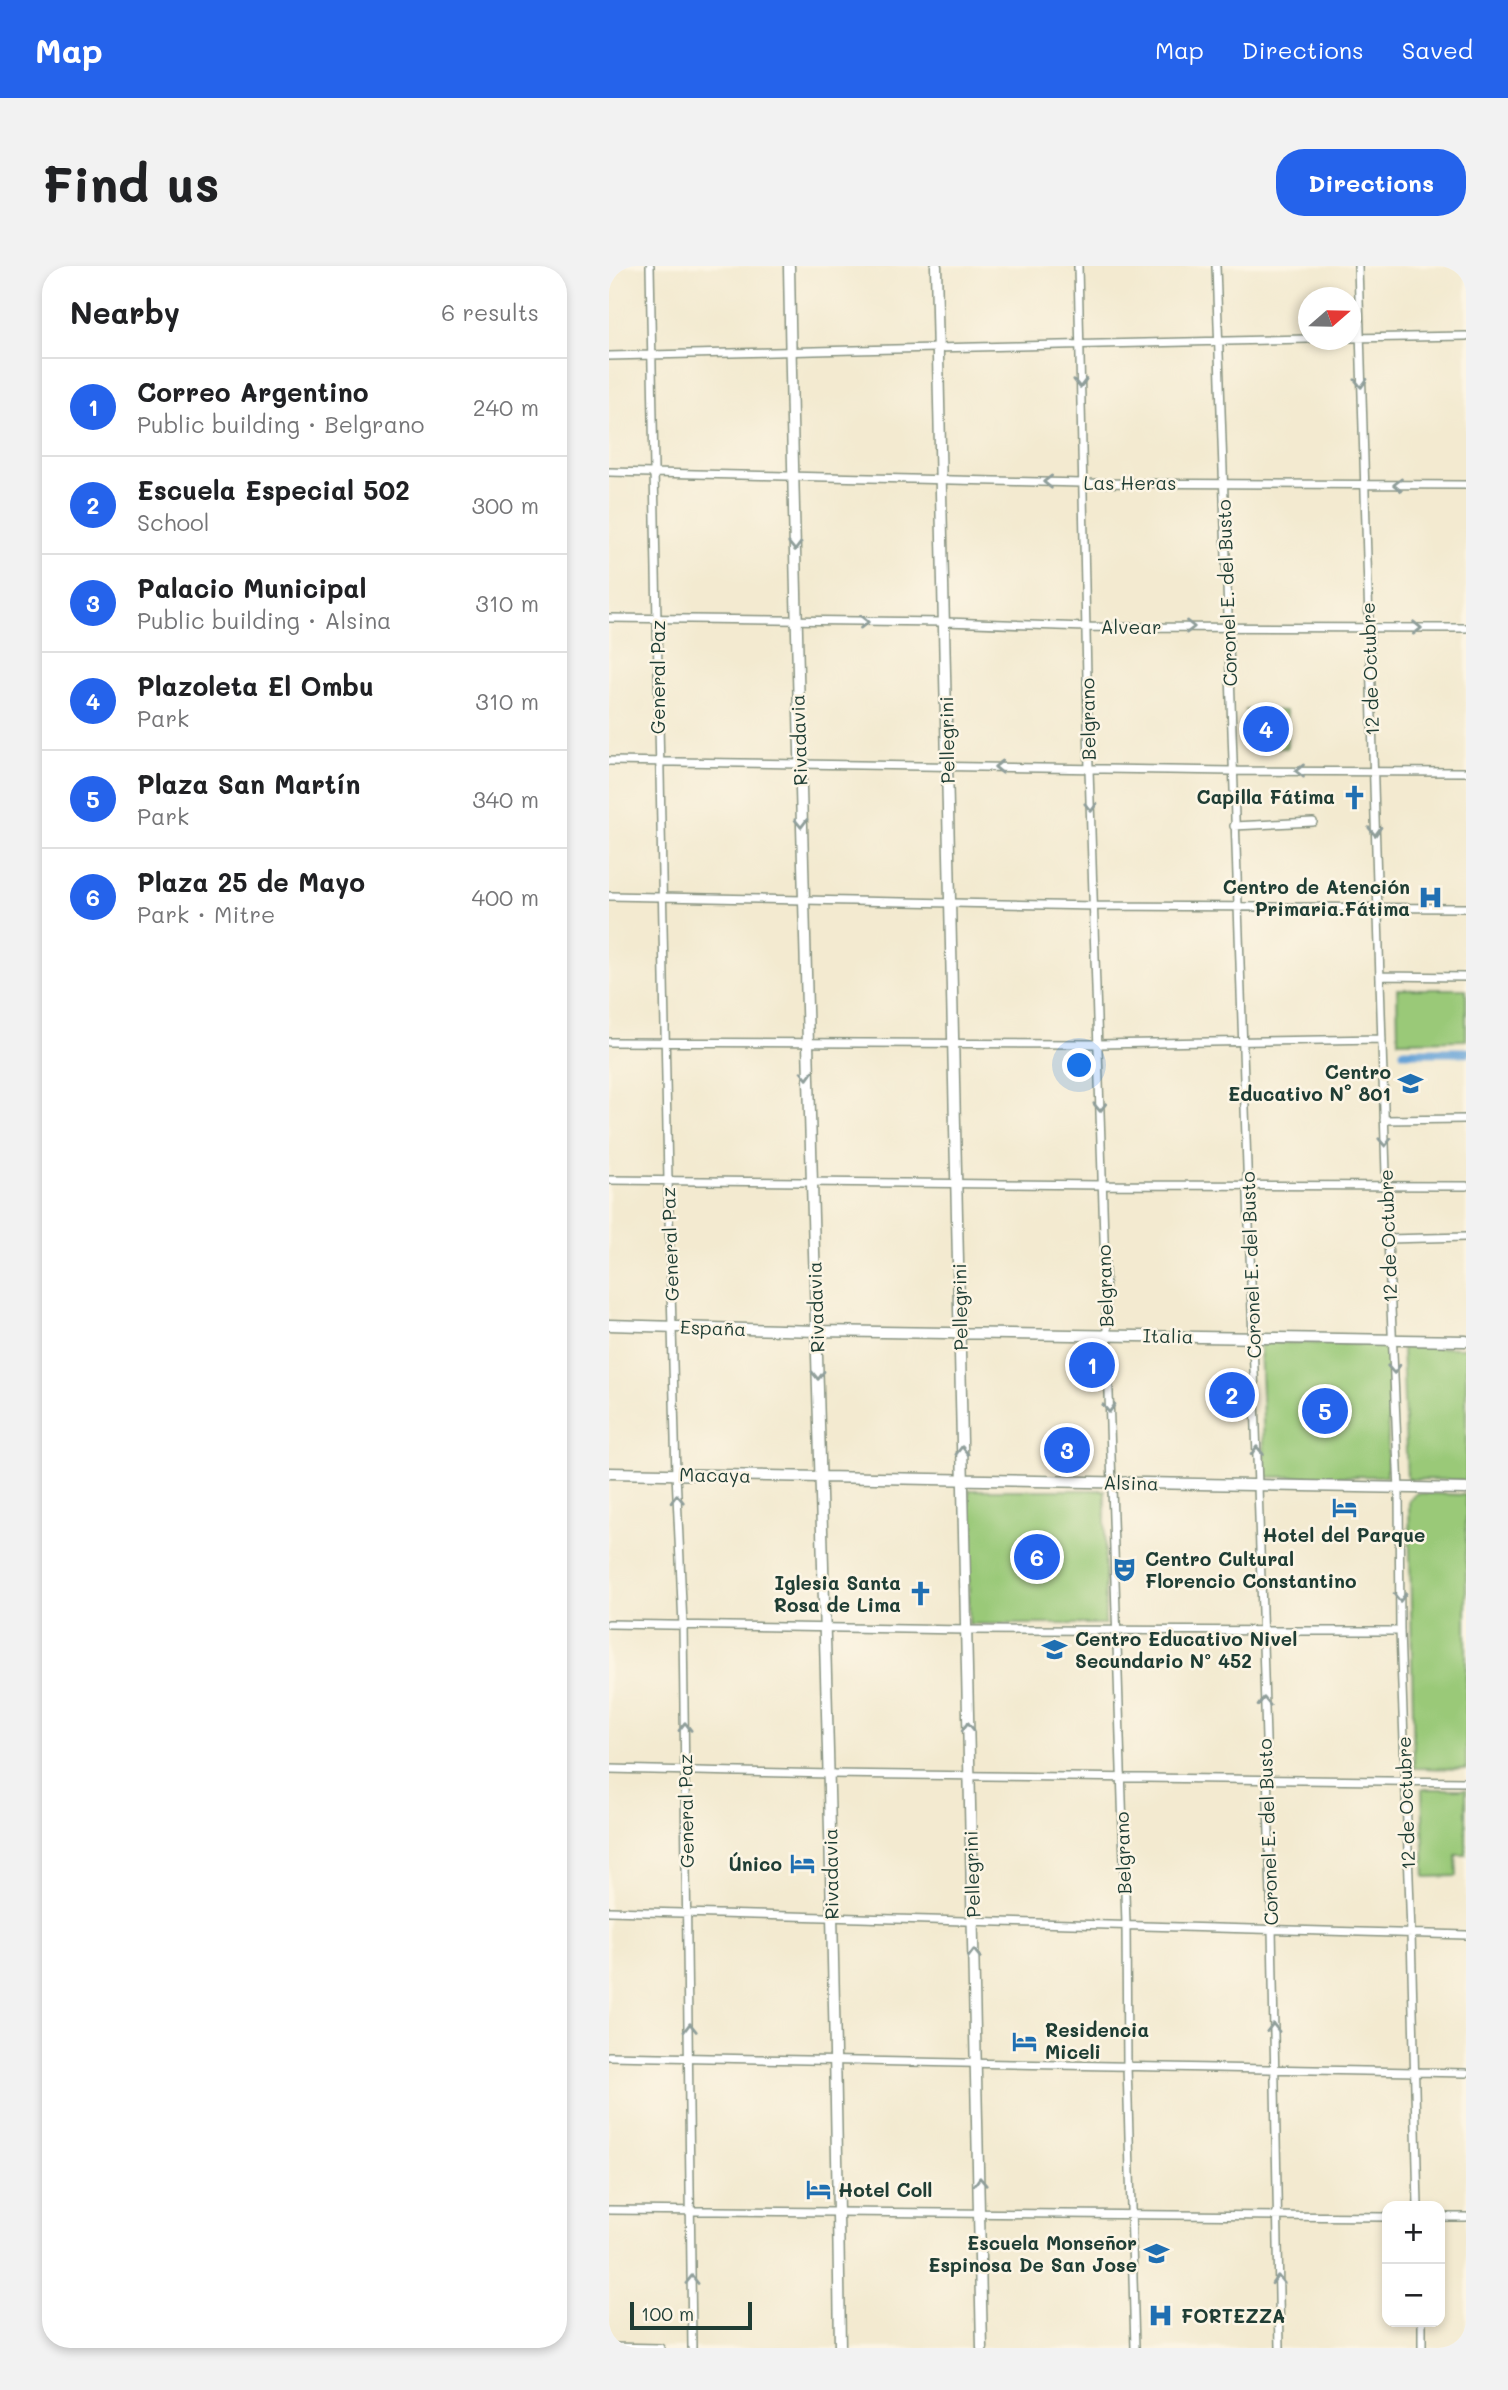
<!DOCTYPE html>
<html lang="en">
<head>
<meta charset="utf-8">
<style>
  body { margin:0; font-family:Mali,sans-serif; background:#f2f2f2; color:#202124 }
  .controls { position:absolute; right:21px; bottom:21px; display:grid; overflow:hidden; border-radius:14px; box-shadow:0 4px 10px #0003 }
  .controls button { width:63px; height:63px; display:grid; place-items:center; padding:0; border:0; border-bottom:2px solid #e0e0e0; background:#fff; color:#202124; font:35px sans-serif }
  .compass { position:absolute; left:689px; top:21px; width:63px; height:63px; border-radius:50%; background:#fff; box-shadow:0 4px 10px #0003; rotate:70deg }
  .scale { position:absolute; left:21px; bottom:18px; width:122px; box-sizing:border-box; padding-left:7px; border:4px solid #1f3d34; border-top:0; font-size:19px; line-height:24px; white-space:nowrap; color:#1f3d34; -webkit-text-stroke:5px #fcf5e5; paint-order:stroke }
  .you { position:absolute; left:471px; top:800px; width:24px; height:24px; margin:-18px; border:5px solid #fff; border-radius:50%; background:#1a73e8; box-shadow:0 0 0 10px #1a73e833 }
  .badge { display:grid; place-items:center; width:46px; height:46px; border-radius:50%; background:#2563eb; color:#fff; font-size:23px; font-weight:700 }
  .pin { position:absolute; translate:-50% -50%; border:4px solid #fff; box-shadow:0 2px 7px #0006 }
  .list { margin:0; padding:0; list-style:none }
  h2 { display:flex; justify-content:space-between; align-items:center; height:91px; margin:0; padding:0 28px; font-size:30px }
  h2 small { font-size:23px; font-weight:400; color:#757577 }
  .list li { display:grid; grid-template-columns:46px 1fr auto; gap:21px; align-items:center; box-sizing:border-box; height:98px; padding:0 28px; border-top:2px solid #e0e0e0 }
  .list b { display:block; font-size:26px; white-space:nowrap }
  .list p { margin:0; font-size:23px; white-space:nowrap; color:#757577 }
  .list em { font-size:23px; font-style:normal; color:#757577 }
  .map { position:relative; flex:none; width:857px; height:2082px; overflow:hidden; border-radius:28px }
  header { display:flex; align-items:center; gap:42px; box-sizing:border-box; height:98px; padding:0 35px; background:#2563eb; color:#fff }
  header strong { font-size:33px }
  nav { display:flex; gap:38px; margin-inline-start:auto; font-size:24px }
  .intro { display:flex; align-items:center; justify-content:space-between; box-sizing:border-box; height:168px; padding:0 42px }
  h1 { margin:0; font-size:49px }
  .button { padding:18px 32px; border-radius:28px; background:#2563eb; color:#fff; font-size:24px; font-weight:700 }
  main { display:flex; gap:42px; padding:0 42px }
  aside { flex:1; background:#fff; border-radius:28px; box-shadow:0 4px 10px #0003 }
  .map>svg:first-child { display:block }
  .green { fill:#9ac978; stroke:#5c8356; stroke-width:2 }
  .lines { fill:none; stroke-linecap:round; stroke-linejoin:round }
  .canal { stroke:#66a3d7; stroke-width:9 }
  .street-casing { stroke:#899482; stroke-width:10 }
  .secondary-casing { stroke:#899482; stroke-width:13 }
  .street { stroke:#fff; stroke-width:7 }
  .secondary { stroke:#fff; stroke-width:10 }
  .oneway { stroke:#8f9e9a }
  .labels { text-anchor:middle; stroke-width:5; stroke-linejoin:round; paint-order:stroke }
  .street-label { font-size:19px; fill:#1f3d34; stroke:#fcf5e5 }
  .poi-label { font-size:19px; font-weight:bold; fill:#1f3d34; stroke:#fcf5e5; text-anchor:end }
</style>
</head>
<body>
<header>
<strong>Map</strong>
<nav><a>Map</a><a>Directions</a><a>Saved</a></nav>
</header>
<div class="intro"><h1>Find us</h1><a class="button">Directions</a></div>
<main>
<aside>
<h2>Nearby<small>6 results</small></h2>
<ul class="list">
<li><span class="badge">1</span><div><b>Correo Argentino</b><p>Public building · Belgrano</p></div><em>240 m</em></li>
<li><span class="badge">2</span><div><b>Escuela Especial 502</b><p>School</p></div><em>300 m</em></li>
<li><span class="badge">3</span><div><b>Palacio Municipal</b><p>Public building · Alsina</p></div><em>310 m</em></li>
<li><span class="badge">4</span><div><b>Plazoleta El Ombu</b><p>Park</p></div><em>310 m</em></li>
<li><span class="badge">5</span><div><b>Plaza San Martín</b><p>Park</p></div><em>340 m</em></li>
<li><span class="badge">6</span><div><b>Plaza 25 de Mayo</b><p>Park · Mitre</p></div><em>400 m</em></li>
</ul>
</aside>
<div class="map">
<svg width="857" height="2082" viewBox="0 0 857 2082">
  <rect width="100%" height="100%" fill="#fcf5e5"/>
  <filter id="ink" filterUnits="userSpaceOnUse"><feTurbulence type="fractalNoise" baseFrequency=".0143" numOctaves="2"/><feDisplacementMap in="SourceGraphic" scale="14" xChannelSelector="R" yChannelSelector="G"/><feConvolveMatrix kernelMatrix="1 2 1 2 8 2 1 2 1" color-interpolation-filters="sRGB"/></filter>
  <filter id="wash" filterUnits="userSpaceOnUse"><feTurbulence type="fractalNoise" baseFrequency=".00686" numOctaves="4" result="noise"/><feDisplacementMap in="SourceGraphic" scale="28" xChannelSelector="R" yChannelSelector="G"/><feGaussianBlur stdDeviation="1.57" result="paint"/><feColorMatrix in="noise" values="0 0 0 0 0 0 0 0 0 0 0 0 0 0 0 0 0 1.4 0 .05"/><feComposite in="paint" operator="in"/></filter>
  <g filter="url(#wash)">
    <rect width="100%" height="100%" fill="#f3ead0"/>
    <path class="green" d="M 637,444 L 677,445 L 678,482 L 638,482 Z
      M 788,723 L 857,723 L 857,774 L 789,775 Z
      M 651,1076 L 781,1079 L 778,1210 L 656,1211 Z
      M 793,1081 L 857,1082 L 857,1214 L 798,1213 Z
      M 360,1224 L 496,1224 L 496,1358 L 360,1358 Z
      M 808,1227 L 857,1229 L 857,1503 L 805,1502 L 800,1234 Z
      M 813,1523 L 857,1523 L 857,1589 L 847,1589 L 848,1610 L 816,1611 Z"/>
    <g class="lines">
      <path class="canal" d="M 795,786 L 857,786"/>
    </g>
  </g>
  <g filter="url(#ink)">
    <g class="lines">
      <defs>
        <path id="street" d="M 41,0 L 59,914 L 67,1208 L 74,1359 L 83,2082
          M 469,0 L 480,503 L 517,1658 L 518,1800 L 526,2082
          M 607,0 L 649,1220 L 663,1662 L 671,2082
          M 749,0 L 779,973 L 790,1224 L 791,1365 L 802,1667 L 809,1940
          M 741,72 L 857,70
          M 0,90 L 699,73
          M 0,206 L 473,217 L 857,219
          M 0,352 L 336,356 L 477,361 L 857,362
          M 0,495 L 623,505 L 857,506
          M 625,560 L 704,556
          M 0,630 L 485,640 L 857,642
          M 771,710 L 857,711
          M 0,776 L 490,778 L 773,773
          M 775,854 L 857,853
          M 0,914 L 493,919 L 857,920
          M 779,973 L 857,971
          M 0,1358 L 357,1364 L 791,1365
          M 0,1503 L 221,1508 L 857,1516
          M 0,1645 L 857,1669
          M 0,1790 L 857,1807
          M 0,1944 L 778,1951
          M 831,1951 L 857,1951
          M 813,2056 L 813,2082
          M 0,2081 L 51,2082"/>
        <path id="secondary" d="M 180,0 C 192,694 222,1388 231,2082
          M 327,0 L 373,2082
          M 0,1059 L 209,1065 L 857,1075
          M 0,1207 L 857,1223"/>
      </defs>
      <use href="#street" class="street-casing"/>
      <use href="#secondary" class="secondary-casing"/>
      <use href="#street" class="street"/>
      <use href="#secondary" class="secondary"/>
    </g>
    <defs><path id="oneway-chevron" d="M-2-3.5L2.5 0L-2 3.5" fill="none" stroke-width="1.6" stroke-linecap="round" stroke-linejoin="round" transform="scale(1.75)"/></defs>
    <g class="oneway">
      <use href="#oneway-chevron" transform="translate(471 117) rotate(89)"/>
      <use href="#oneway-chevron" transform="translate(752 117) rotate(88)"/>
      <use href="#oneway-chevron" transform="translate(439 216) rotate(-179)"/>
      <use href="#oneway-chevron" transform="translate(789 219) rotate(-180)"/>
      <use href="#oneway-chevron" transform="translate(186 280) rotate(89)"/>
      <use href="#oneway-chevron" transform="translate(255 356)"/>
      <use href="#oneway-chevron" transform="translate(581 361)"/>
      <use href="#oneway-chevron" transform="translate(808 362) rotate(1)"/>
      <use href="#oneway-chevron" transform="translate(390 501) rotate(-179)"/>
      <use href="#oneway-chevron" transform="translate(691 505) rotate(-180)"/>
      <use href="#oneway-chevron" transform="translate(482 541) rotate(88)"/>
      <use href="#oneway-chevron" transform="translate(192 557) rotate(89)"/>
      <use href="#oneway-chevron" transform="translate(766 565) rotate(88)"/>
      <use href="#oneway-chevron" transform="translate(198 809) rotate(88)"/>
      <use href="#oneway-chevron" transform="translate(491 841) rotate(89)"/>
      <use href="#oneway-chevron" transform="translate(776 876) rotate(88)"/>
      <use href="#oneway-chevron" transform="translate(785 1103) rotate(87)"/>
      <use href="#oneway-chevron" transform="translate(209 1109) rotate(89)"/>
      <use href="#oneway-chevron" transform="translate(500 1142) rotate(88)"/>
      <use href="#oneway-chevron" transform="translate(353 1185) rotate(-90)"/>
      <use href="#oneway-chevron" transform="translate(648 1185) rotate(-92)"/>
      <use href="#oneway-chevron" transform="translate(68 1233) rotate(-93)"/>
      <use href="#oneway-chevron" transform="translate(791 1331) rotate(89)"/>
      <use href="#oneway-chevron" transform="translate(655 1436) rotate(-92)"/>
      <use href="#oneway-chevron" transform="translate(76 1461) rotate(-91)"/>
      <use href="#oneway-chevron" transform="translate(359 1461) rotate(-91)"/>
      <use href="#oneway-chevron" transform="translate(365 1688) rotate(-91)"/>
      <use href="#oneway-chevron" transform="translate(81 1762) rotate(-91)"/>
      <use href="#oneway-chevron" transform="translate(664 1762) rotate(-90)"/>
      <use href="#oneway-chevron" transform="translate(371 1916) rotate(-92)"/>
      <use href="#oneway-chevron" transform="translate(83 2014) rotate(-90)"/>
      <use href="#oneway-chevron" transform="translate(669 2014) rotate(-92)"/>
    </g>
  </g>
  <defs>
    <symbol id="church-bare" viewBox="-9 -9 18 18"><path d="M-1.2-6h2.4v3.5h3.3v2.4h-3.3V6h-2.4V-.1h-3.3v-2.4h3.3Z" fill="#1f6fb2" stroke="#fcf5e5" stroke-width="2.5" paint-order="stroke"/></symbol>
    <symbol id="hospital-bare" viewBox="-9 -9 18 18"><path d="M-5-5h3v3.5h4V-5h3V5h-3V1.5h-4V5h-3Z" fill="#1f6fb2" stroke="#fcf5e5" stroke-width="2.5" paint-order="stroke"/></symbol>
    <symbol id="school-bare" viewBox="-9 -9 18 18"><path d="M0-5L7-2L0 1L-7-2ZM-4 1L0 2.5L4 1V4Q0 6-4 4Z" fill="#1f6fb2" stroke="#fcf5e5" stroke-width="2.5" paint-order="stroke"/></symbol>
    <symbol id="hotel-bare" viewBox="-9 -9 18 18"><path d="M-6-4.5h1.5V1H6V5H4.5V3h-9V5H-6ZM-4 0a1.8 1.8 0 1 1 3.6 0ZM.5 0V-2.5h3Q6-2.5 6 0Z" fill="#1f6fb2" stroke="#fcf5e5" stroke-width="2.5" paint-order="stroke"/></symbol>
    <symbol id="theatre-bare" viewBox="-9 -9 18 18"><path d="M-5-5.5Q0-4 5-5.5V0Q5 5 0 6Q-5 5-5 0ZM-3.3-2.5H-1v1.5H-3.3ZM1-2.5H3.3v1.5H1ZM-2.8 1Q0 5.5 2.8 1Z" fill="#1f6fb2" stroke="#fcf5e5" stroke-width="2.5" paint-order="stroke"/></symbol>
  </defs>
  <g fill-rule="evenodd">
    <use href="#church-bare" x="728" y="514" width="35" height="35"/>
    <use href="#hospital-bare" x="804" y="614" width="35" height="35"/>
    <use href="#school-bare" x="784" y="800" width="35" height="35"/>
    <use href="#hotel-bare" x="718" y="1224" width="35" height="35"/>
    <use href="#theatre-bare" x="498" y="1286" width="35" height="35"/>
    <use href="#church-bare" x="294" y="1310" width="35" height="35"/>
    <use href="#school-bare" x="428" y="1366" width="35" height="35"/>
    <use href="#hotel-bare" x="176" y="1580" width="35" height="35"/>
    <use href="#hotel-bare" x="398" y="1758" width="35" height="35"/>
    <use href="#hotel-bare" x="192" y="1906" width="35" height="35"/>
    <use href="#school-bare" x="530" y="1970" width="35" height="35"/>
    <use href="#hospital-bare" x="534" y="2032" width="35" height="35"/>
  </g>
  <g class="labels">
    <g class="street-label">
      <text x="521" y="224">Las Heras</text>
      <text transform="translate(618 327) rotate(-92)" y="7">Coronel E. del Busto</text>
      <text x="522" y="368">Alvear</text>
      <text transform="translate(761 403) rotate(-92)" y="7">12 de Octubre</text>
      <text transform="translate(49 411) rotate(-90)" y="7">General Paz</text>
      <text transform="translate(479 453) rotate(-91)" y="7">Belgrano</text>
      <text transform="translate(190 474) rotate(-92)" y="7">Rivadavia</text>
      <text transform="translate(338 474) rotate(-91)" y="7">Pellegrini</text>
      <text transform="translate(779 970) rotate(-92)" y="7">12 de Octubre</text>
      <text transform="translate(61 978) rotate(-92)" y="7">General Paz</text>
      <text transform="translate(642 999) rotate(-92)" y="7">Coronel E. del Busto</text>
      <text transform="translate(496 1020) rotate(-92)" y="7">Belgrano</text>
      <text transform="translate(207 1041) rotate(-92)" y="7">Rivadavia</text>
      <text transform="translate(351 1041) rotate(-91)" y="7">Pellegrini</text>
      <text transform="translate(104 1062) rotate(2)" y="7">España</text>
      <text transform="translate(559 1070) rotate(1)" y="7">Italia</text>
      <text transform="translate(106 1209) rotate(1)" y="7">Macaya</text>
      <text transform="translate(522 1217) rotate(1)" y="7">Alsina</text>
      <text transform="translate(797 1537) rotate(-92)" y="7">12 de Octubre</text>
      <text transform="translate(77 1545) rotate(-91)" y="7">General Paz</text>
      <text transform="translate(659 1566) rotate(-92)" y="7">Coronel E. del Busto</text>
      <text transform="translate(514 1587) rotate(-92)" y="7">Belgrano</text>
      <text transform="translate(222 1608) rotate(-91)" y="7">Rivadavia</text>
      <text transform="translate(363 1608) rotate(-92)" y="7">Pellegrini</text>
    </g>
    <g class="poi-label">
      <text x="726" y="538">Capilla Fátima</text>
      <text x="801" y="628">Centro de Atención<tspan x="801" dy="22">Primaria.Fátima</tspan></text>
      <text x="782" y="813">Centro<tspan x="782" dy="22">Educativo N° 801</tspan></text>
      <text x="735" y="1276" text-anchor="middle">Hotel del Parque</text>
      <text x="536" y="1300" text-anchor="start">Centro Cultural<tspan x="536" dy="22">Florencio Constantino</tspan></text>
      <text x="292" y="1324">Iglesia Santa<tspan x="292" dy="22">Rosa de Lima</tspan></text>
      <text x="466" y="1380" text-anchor="start">Centro Educativo Nivel<tspan x="466" dy="22">Secundario Nº 452</tspan></text>
      <text x="173" y="1605">Único</text>
      <text x="436" y="1771" text-anchor="start">Residencia<tspan x="436" dy="22">Miceli</tspan></text>
      <text x="229" y="1931" text-anchor="start">Hotel Coll</text>
      <text x="528" y="1984">Escuela Monseñor<tspan x="528" dy="22">Espinosa De San Jose</tspan></text>
      <text x="572" y="2057" text-anchor="start">FORTEZZA</text>
    </g>
  </g>
</svg>
<div class="controls">
<button>+</button>
<button>−</button>
</div>
<svg class="compass" viewBox="-18 -18 36 36"><path d="M0-13l5 13h-10z" fill="#e53935"/><path d="M0 13l5-13h-10z" fill="#757577"/></svg>
<div class="scale">100 m</div>
<div class="you"></div>
<div class="pin badge" style="left:483px;top:1099px">1</div>
<div class="pin badge" style="left:623px;top:1129px">2</div>
<div class="pin badge" style="left:458px;top:1184px">3</div>
<div class="pin badge" style="left:657px;top:463px">4</div>
<div class="pin badge" style="left:716px;top:1145px">5</div>
<div class="pin badge" style="left:428px;top:1291px">6</div>
</div>
</main>
</body>
</html>
